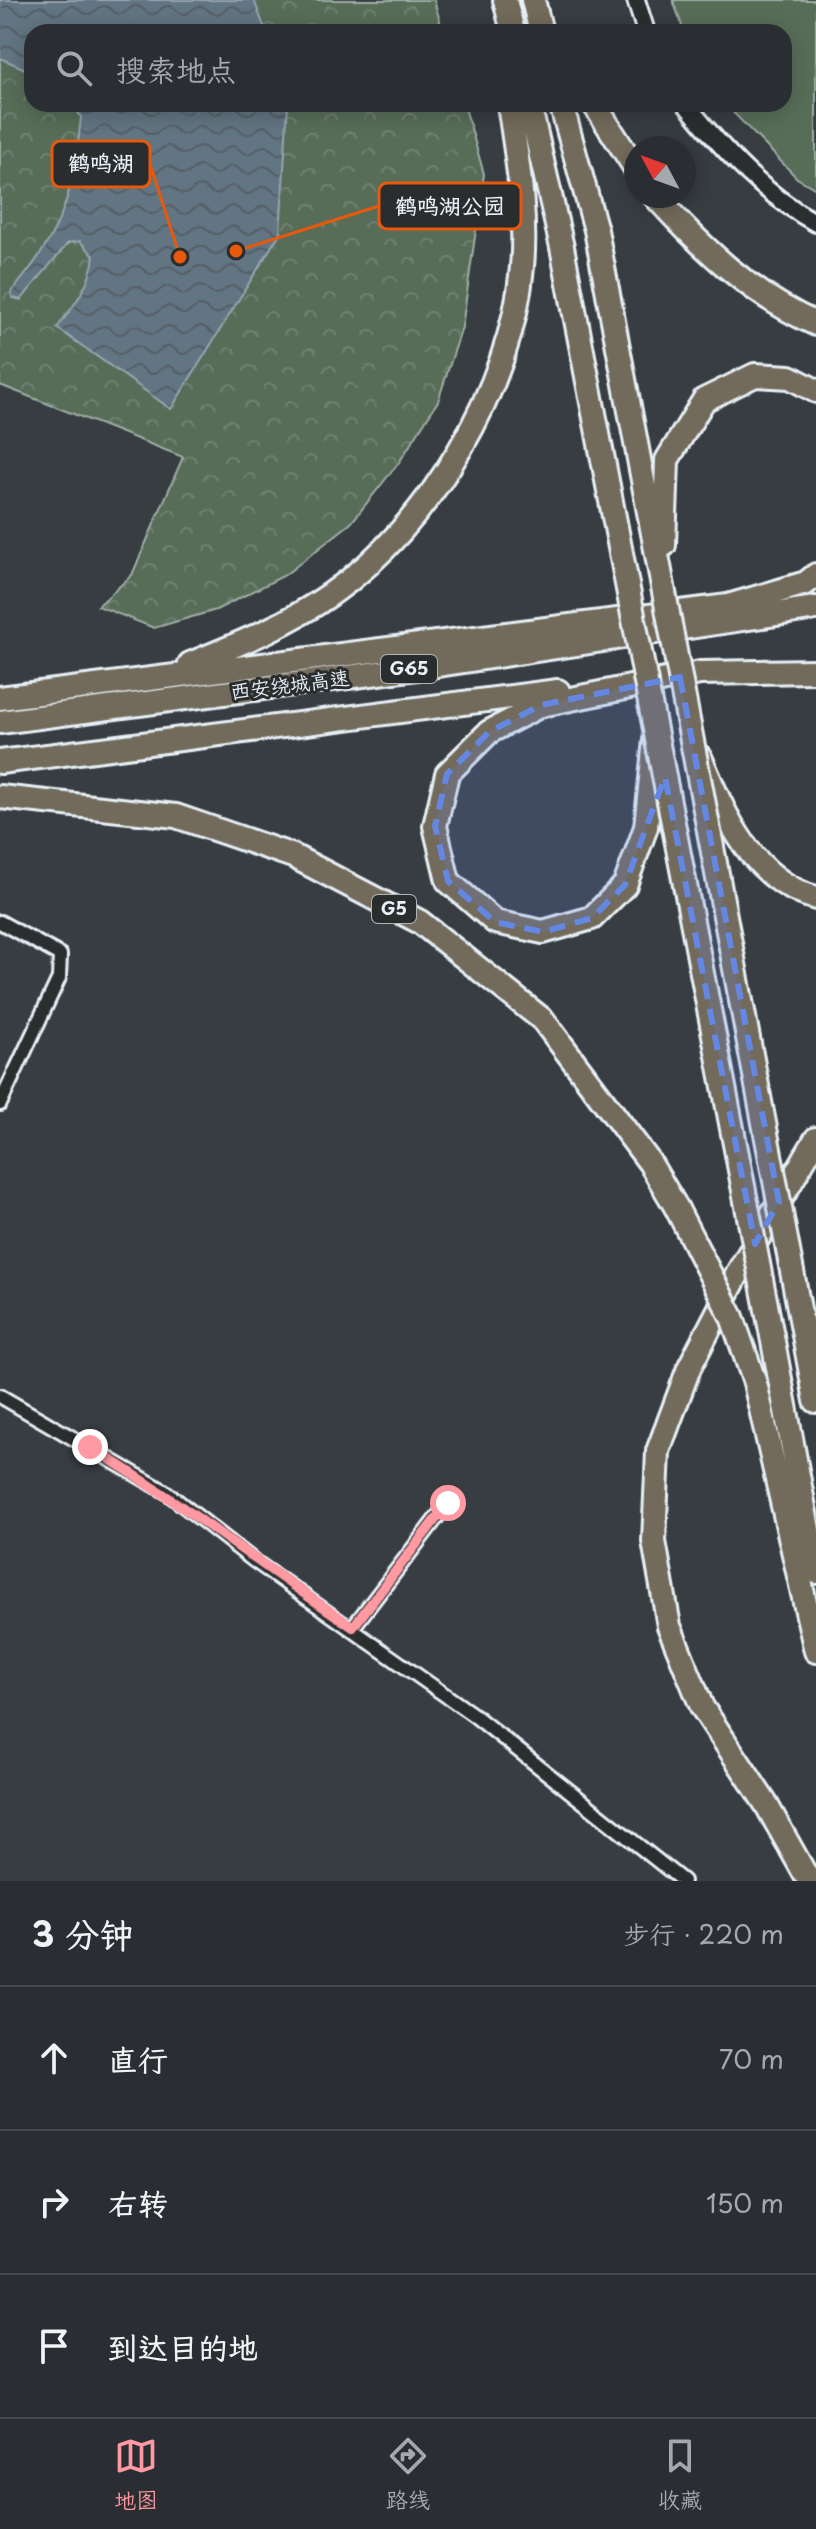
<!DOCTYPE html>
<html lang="zh">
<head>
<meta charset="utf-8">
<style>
  body { margin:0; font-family:"Playpen Sans","LXGW WenKai TC",sans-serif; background:#363a3e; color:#f1f3f6 }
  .compass { position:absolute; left:624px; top:136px; width:72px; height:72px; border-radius:50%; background:#2a2e32; box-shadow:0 4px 20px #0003; rotate:311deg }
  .stop { position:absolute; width:24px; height:24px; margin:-18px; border:6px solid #ff9aa2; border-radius:50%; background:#fff }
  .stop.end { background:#ff9aa2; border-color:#fff; box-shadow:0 2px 8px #0008 }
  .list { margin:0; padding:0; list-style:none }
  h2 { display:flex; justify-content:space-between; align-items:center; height:104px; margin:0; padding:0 32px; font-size:34px }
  h2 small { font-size:26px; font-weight:400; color:#a5a8ac }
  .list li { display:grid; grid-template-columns:52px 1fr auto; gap:24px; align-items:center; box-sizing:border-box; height:144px; padding:0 32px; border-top:2px solid #464a4d }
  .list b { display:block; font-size:30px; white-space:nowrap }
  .list em { font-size:26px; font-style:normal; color:#a5a8ac }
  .icon { flex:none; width:44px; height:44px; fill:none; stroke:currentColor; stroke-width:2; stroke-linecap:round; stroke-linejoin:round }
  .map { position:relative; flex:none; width:816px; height:1881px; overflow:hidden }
  .search { position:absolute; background:#2a2e32; box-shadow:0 4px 20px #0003; left:24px; right:24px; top:24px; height:88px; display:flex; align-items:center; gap:20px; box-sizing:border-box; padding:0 28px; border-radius:24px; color:#a5a8ac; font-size:30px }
  .sheet { height:536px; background:#2a2e32 }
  nav { display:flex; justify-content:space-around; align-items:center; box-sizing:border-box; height:112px; border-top:2px solid #464a4d; background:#2a2e32; font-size:22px; color:#a5a8ac }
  nav a { display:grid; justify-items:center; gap:4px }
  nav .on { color:#ff9aa2 }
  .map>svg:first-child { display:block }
  .grass { fill:#586d59; stroke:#a0afa8; stroke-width:2 }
  .park { fill:url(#park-crowns); stroke:#a0afa8; stroke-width:2 }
  .water { fill:url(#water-waves); stroke:#98a6b1; stroke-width:2 }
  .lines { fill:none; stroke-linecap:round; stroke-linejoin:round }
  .minor-casing { stroke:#e8f1f8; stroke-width:18 }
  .tertiary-casing { stroke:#e8f1f8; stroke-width:22 }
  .motorway-casing { stroke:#e8f1f8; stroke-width:28 }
  .minor { stroke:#2a2d2e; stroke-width:12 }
  .tertiary { stroke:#2a2d2e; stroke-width:16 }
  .motorway { stroke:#726b5a; stroke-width:22 }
  .motorway-bridge-casing { stroke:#e8f1f8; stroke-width:28; stroke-linecap:butt }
  .motorway-bridge { stroke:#726b5a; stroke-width:22 }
  .route { stroke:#ff9aa2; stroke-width:10 }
  .marked { fill:#6487e3; fill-opacity:0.2; stroke:#6487e3; stroke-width:6; stroke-dasharray:16 10; stroke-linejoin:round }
  .labels { text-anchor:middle; stroke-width:6; stroke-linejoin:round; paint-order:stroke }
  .shield { fill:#2a2d2e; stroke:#afb6bb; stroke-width:2 }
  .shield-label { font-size:18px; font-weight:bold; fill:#e8f1f8 }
  .street-label { font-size:20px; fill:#e8f1f8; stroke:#2a2d2e }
  .leader { fill:none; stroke:#e8590c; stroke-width:3 }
  .callout-dot { fill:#e8590c; stroke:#2a2d2e; stroke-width:3 }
  .callout { fill:#2a2d2e; stroke:#e8590c; stroke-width:3 }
  .callout-label { font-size:22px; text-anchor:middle; font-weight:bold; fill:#e8f1f8 }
</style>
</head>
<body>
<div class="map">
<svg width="816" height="1881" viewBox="0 0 816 1881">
  <defs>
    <pattern id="park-crowns" width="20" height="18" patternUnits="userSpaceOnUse" patternTransform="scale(2)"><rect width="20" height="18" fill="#586d59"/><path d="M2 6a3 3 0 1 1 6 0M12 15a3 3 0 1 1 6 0" fill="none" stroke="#708272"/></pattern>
    <pattern id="water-waves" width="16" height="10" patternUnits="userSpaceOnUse" patternTransform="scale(2)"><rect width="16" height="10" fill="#627482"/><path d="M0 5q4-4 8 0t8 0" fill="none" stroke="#545e66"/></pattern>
  </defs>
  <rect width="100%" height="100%" fill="#383d42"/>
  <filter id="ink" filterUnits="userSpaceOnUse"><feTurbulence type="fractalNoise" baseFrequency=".0125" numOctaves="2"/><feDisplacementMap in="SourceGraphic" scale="16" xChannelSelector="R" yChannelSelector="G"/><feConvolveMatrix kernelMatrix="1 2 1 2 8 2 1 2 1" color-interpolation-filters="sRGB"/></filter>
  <g filter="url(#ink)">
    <path class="grass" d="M 673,0 L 816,0 L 816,189 L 797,178 L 725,104 L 784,104 L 784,32 L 684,32 Z"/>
    <path class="park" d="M 0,0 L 434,0 L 443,32 L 32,32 L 32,104 L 464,104 L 484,174 L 462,327 L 438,401 L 400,461 L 351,523 L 285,575 L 216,610 L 154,628 L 98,606 L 132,575 L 183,457 L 0,385 Z"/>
    <path class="water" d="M 0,0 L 254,0 L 266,32 L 32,32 L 32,72 L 0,58 Z
      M 72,104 L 288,104 L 280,233 L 171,409 L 57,328 C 74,306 91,284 94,256 L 80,241 L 68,243 L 21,300 L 13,298 L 11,292 C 63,233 73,194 81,117 Z"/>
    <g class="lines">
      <defs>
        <path id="minor" d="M 0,922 L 60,955 L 59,978 L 0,1104
          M 0,1396 L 166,1492 L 253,1560 L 475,1716 L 683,1881
          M 353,1627 L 448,1503"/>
        <path id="tertiary" d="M 636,0 L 646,32
          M 686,104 C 724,151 763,194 816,223"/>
        <path id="motorway" d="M 505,0 L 513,32
          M 533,0 L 541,32
          M 529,104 L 562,247
          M 561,104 L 596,230 L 663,587
          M 594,104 L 636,169
          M 655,196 C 702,248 751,295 816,324
          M 664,545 L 667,460 L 704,400 L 755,375 L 790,377 L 816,391
          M 190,664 C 239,644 287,625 331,594 C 429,526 512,387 522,267 C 527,213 517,158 509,104
          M 0,698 L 728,606 L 806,583 L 816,575
          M 0,722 L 417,668 L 816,608
          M 655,740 L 646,827 L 625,885 L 592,918 L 543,932 L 495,922 L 448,881 L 435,826 L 447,774 L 489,732 L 541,705 L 700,673 L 816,671
          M 700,757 C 724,814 751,880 816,898
          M 0,762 L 558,691
          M 0,797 L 176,816 L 293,856 L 420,922 L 543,1020 L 650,1163 L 676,1207
          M 804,1335 L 816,1401
          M 772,1336 L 816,1572
          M 755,1383 L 816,1651
          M 809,1881 L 766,1804 L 702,1707 L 669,1626 L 654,1541 L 658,1451 L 689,1368 L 740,1269 L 816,1139"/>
      </defs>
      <use href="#minor" class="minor-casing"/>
      <use href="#tertiary" class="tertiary-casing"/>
      <use href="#motorway" class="motorway-casing"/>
      <use href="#minor" class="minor"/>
      <use href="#tertiary" class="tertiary"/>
      <use href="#motorway" class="motorway"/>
      <defs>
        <path id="motorway-bridge" d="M 562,247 L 772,1336
          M 663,587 L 804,1335
          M 676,1207 L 732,1317 L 755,1383"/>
      </defs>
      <use href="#motorway-bridge" class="motorway-bridge-casing"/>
      <use href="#motorway-bridge" class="motorway-bridge"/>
    </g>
  </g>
  <g class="lines" filter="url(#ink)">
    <path class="route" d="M 90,1447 C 181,1502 264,1568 353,1627 L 448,1503"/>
  </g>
  <path class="marked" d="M 680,677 L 779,1202 L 755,1244 L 665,777 L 625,885 L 592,918 L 543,932 L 495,922 L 448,881 L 435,826 L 447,774 L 489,732 L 541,705 Z"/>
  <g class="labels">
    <g class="shield">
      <rect x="381" y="655" width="56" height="28" rx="6"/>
      <rect x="372" y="895" width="44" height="28" rx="6"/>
    </g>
    <g class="shield-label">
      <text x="409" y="675">G65</text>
      <text x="394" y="915">G5</text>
    </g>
    <g class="street-label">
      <text transform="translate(290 685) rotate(-7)" y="7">西安绕城高速</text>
    </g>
  </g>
  <path class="leader" d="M180 257L150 164M236 251L379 206"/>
  <g class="callout-dot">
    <circle cx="180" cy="257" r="8"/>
    <circle cx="236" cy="251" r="8"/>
  </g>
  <g class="callout">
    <rect x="52" y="141" width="98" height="46" rx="8"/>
    <rect x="379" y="183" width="142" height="46" rx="8"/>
  </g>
  <g class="callout-label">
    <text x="101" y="171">鹤鸣湖</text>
    <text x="450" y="214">鹤鸣湖公园</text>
  </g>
</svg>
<svg class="compass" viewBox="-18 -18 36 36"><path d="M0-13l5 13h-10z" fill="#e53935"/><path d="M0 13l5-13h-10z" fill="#a5a8ac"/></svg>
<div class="stop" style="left:448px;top:1503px"></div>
<div class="stop end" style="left:90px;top:1447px"></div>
<div class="search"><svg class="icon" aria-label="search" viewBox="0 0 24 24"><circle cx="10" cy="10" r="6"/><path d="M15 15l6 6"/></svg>搜索地点</div>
</div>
<section class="sheet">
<h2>3 分钟<small>步行 · 220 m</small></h2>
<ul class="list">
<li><svg class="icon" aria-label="ahead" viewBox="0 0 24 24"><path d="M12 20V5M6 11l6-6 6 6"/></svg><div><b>直行</b></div><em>70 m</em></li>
<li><svg class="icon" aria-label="right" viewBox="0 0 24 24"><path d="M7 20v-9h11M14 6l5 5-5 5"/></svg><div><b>右转</b></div><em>150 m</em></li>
<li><svg class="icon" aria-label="arrive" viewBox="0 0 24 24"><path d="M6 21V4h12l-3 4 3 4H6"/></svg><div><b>到达目的地</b></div></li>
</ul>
</section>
<nav>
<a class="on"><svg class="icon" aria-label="map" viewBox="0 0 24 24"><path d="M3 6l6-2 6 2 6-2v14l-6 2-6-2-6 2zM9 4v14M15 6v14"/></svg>地图</a>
<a><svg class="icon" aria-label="directions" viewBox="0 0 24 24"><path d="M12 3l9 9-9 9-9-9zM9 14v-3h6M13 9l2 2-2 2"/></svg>路线</a>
<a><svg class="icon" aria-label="saved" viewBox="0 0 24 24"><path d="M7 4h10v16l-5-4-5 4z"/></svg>收藏</a>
</nav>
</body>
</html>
